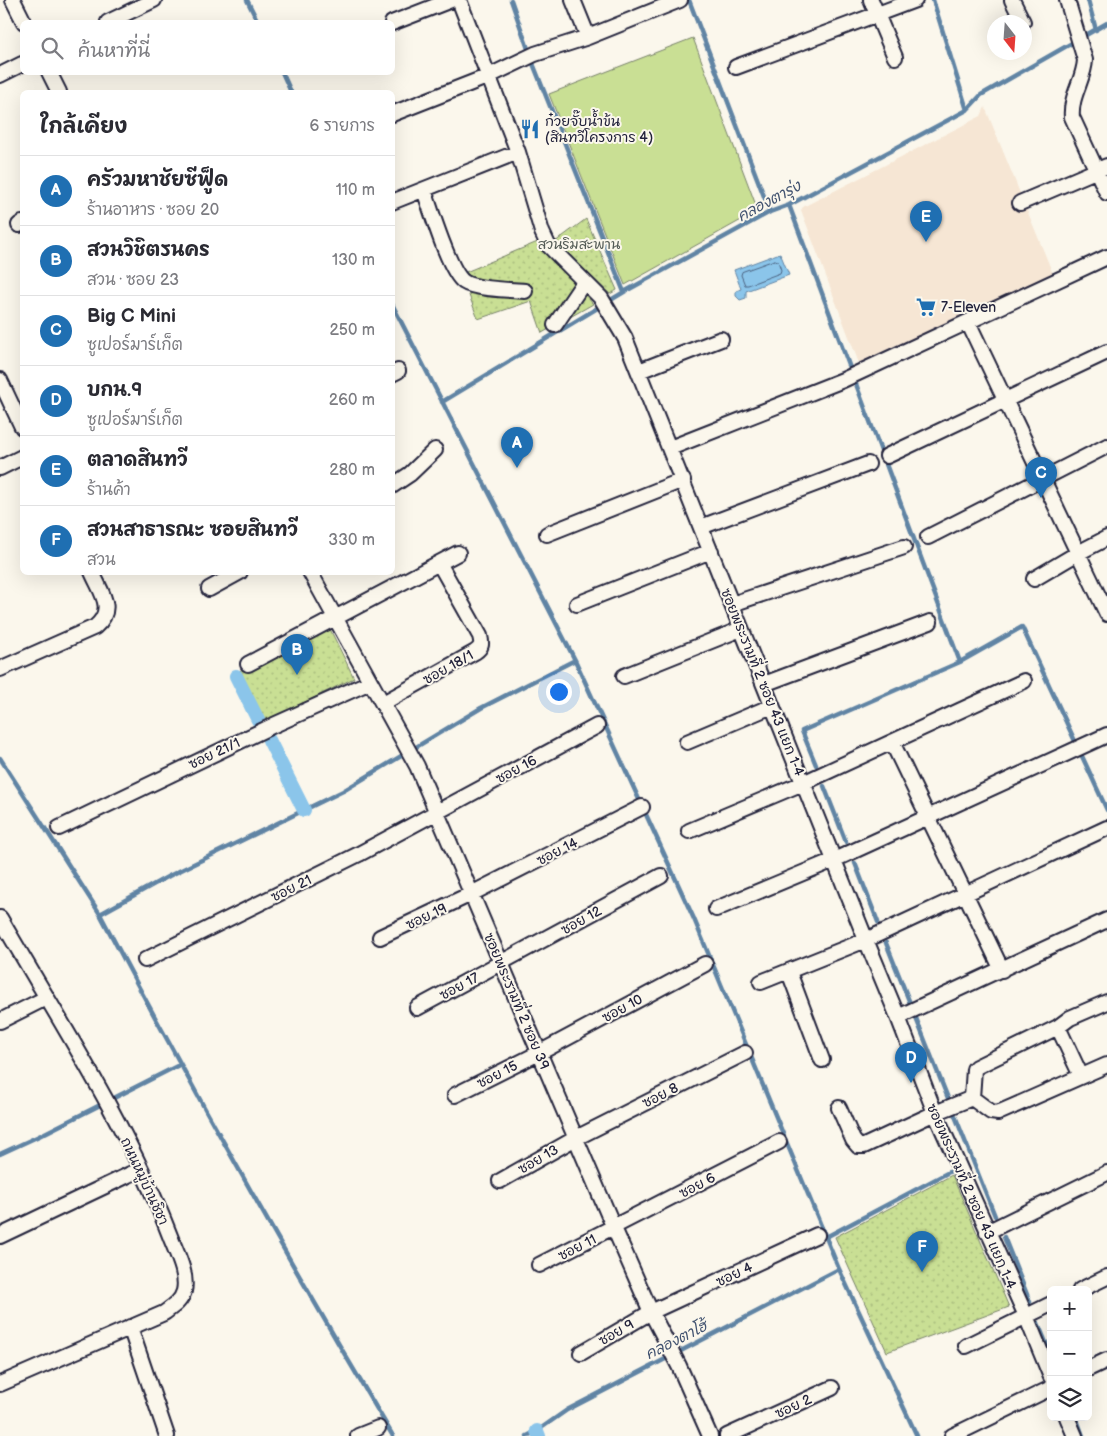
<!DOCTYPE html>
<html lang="th">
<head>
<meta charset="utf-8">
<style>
  body { margin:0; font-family:"Balsamiq Sans","Playpen Sans Thai",sans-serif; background:#f7f7f7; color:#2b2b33 }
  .controls { position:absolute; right:15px; bottom:15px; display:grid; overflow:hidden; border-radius:8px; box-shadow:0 5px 20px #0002 }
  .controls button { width:45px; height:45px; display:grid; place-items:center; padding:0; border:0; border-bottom:1px solid #e1e1e2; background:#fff; color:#2b2b33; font:25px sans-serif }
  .compass { position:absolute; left:987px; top:15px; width:45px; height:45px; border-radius:50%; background:#fff; box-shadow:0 5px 20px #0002; rotate:163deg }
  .you { position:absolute; left:558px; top:691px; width:18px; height:18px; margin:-12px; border:4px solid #fff; border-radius:50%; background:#1a73e8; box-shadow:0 0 0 8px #1a73e833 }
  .badge { display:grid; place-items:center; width:32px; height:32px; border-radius:50%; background:#1f6fb2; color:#fff; font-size:16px; font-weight:700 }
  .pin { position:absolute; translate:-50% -41px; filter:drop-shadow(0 1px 2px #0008) }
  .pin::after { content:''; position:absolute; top:26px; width:18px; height:15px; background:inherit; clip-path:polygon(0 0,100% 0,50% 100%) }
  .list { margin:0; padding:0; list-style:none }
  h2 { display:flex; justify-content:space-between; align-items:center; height:65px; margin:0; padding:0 20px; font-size:21px }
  h2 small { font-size:16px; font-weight:400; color:#7c7c81 }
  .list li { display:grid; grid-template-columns:32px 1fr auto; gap:15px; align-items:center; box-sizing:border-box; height:70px; padding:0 20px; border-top:1px solid #e1e1e2 }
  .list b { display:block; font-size:19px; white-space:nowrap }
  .list p { margin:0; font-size:16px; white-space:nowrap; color:#7c7c81 }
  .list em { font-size:16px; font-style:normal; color:#7c7c81 }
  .icon { flex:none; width:28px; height:28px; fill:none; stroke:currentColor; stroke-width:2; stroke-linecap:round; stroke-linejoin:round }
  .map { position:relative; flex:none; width:1107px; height:1436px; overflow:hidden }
  .search { position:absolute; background:#fff; box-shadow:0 5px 20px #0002; left:20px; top:20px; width:375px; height:55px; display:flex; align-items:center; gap:12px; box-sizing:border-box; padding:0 18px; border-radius:8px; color:#7c7c81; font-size:19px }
  .panel { position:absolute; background:#fff; box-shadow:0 5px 20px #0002; left:20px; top:90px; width:375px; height:485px; border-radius:8px }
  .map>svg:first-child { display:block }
  .built { fill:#f6e6d4 }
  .grass { fill:#c9df94; stroke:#768068 }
  .park { fill:url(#park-dots); stroke:#768068 }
  .water { fill:#8bc5ea; stroke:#6184a4 }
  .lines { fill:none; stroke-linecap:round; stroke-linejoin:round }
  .shore { stroke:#4c6381; stroke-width:1 }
  .stream { stroke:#6184a4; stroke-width:4.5 }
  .canal { stroke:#8bc5ea; stroke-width:14 }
  .street-casing { stroke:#22223b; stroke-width:18 }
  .street { stroke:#fbf7ec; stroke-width:14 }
  .labels { text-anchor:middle; stroke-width:4; stroke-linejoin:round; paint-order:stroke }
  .poi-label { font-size:14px; fill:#22223b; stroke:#fbf7ec; text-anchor:start }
  .park-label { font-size:14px; fill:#545b56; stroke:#fbf7ec }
  .street-label { font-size:14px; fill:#22223b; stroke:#fbf7ec }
  .water-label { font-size:15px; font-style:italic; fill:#425370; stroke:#fbf7ec }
</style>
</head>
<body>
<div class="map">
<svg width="1107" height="1436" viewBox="0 0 1107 1436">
  <defs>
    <pattern id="park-dots" width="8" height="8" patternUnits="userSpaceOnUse" patternTransform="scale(1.25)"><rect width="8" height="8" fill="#c9df94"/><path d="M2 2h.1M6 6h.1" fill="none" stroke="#acbf80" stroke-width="1.8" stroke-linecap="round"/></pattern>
  </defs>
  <rect width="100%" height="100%" fill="#fbf7ec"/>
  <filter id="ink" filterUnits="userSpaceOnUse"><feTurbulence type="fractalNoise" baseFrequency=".02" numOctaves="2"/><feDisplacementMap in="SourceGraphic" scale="10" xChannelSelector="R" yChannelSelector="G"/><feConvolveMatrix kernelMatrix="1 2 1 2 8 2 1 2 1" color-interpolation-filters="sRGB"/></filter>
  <g filter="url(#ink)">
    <path class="built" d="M 985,107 L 1053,274 L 860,366 L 801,210 L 803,207 L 981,116 Z"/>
    <path class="grass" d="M 693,38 L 757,208 L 752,214 L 625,285 L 549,94 Z"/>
    <path class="park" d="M 586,219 L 617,290 L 610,294 L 555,242 Z
      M 540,241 C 554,266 576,282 593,304 L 542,333 L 531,301 L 478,319 L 461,274 Z
      M 329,627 L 354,678 L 264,722 L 239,671 Z
      M 952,1175 L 1009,1307 L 887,1352 L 835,1237 Z"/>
    <path class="water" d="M 780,253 L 789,275 L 746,291 L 746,298 L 740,300 L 736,296 L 736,291 L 741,289 L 734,270 Z"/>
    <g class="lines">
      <path class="shore" d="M 775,260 L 778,261 L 781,270 L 780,273 L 748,285 L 745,285 L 741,275 L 742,272 Z"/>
      <path class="stream" d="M 247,0 L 258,22
        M 511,0 L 534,66 L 624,292
        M 689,0 L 770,212
        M 933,0 L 967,110
        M 1088,0 L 1096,30
        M 282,72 L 291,92
        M 789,205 L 960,662
        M 392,304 L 575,660 L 694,919 L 839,1269 L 917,1436
        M 442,402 L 624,292 L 770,212 L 789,205 L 967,110 L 981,95 L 1107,23
        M 0,758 L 100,914
        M 816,765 L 802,731 L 960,662 L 1022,627 L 1107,810
        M 824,786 L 846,842
        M 855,863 L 878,922
        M 886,943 L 995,1216
        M 0,1154 L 39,1136 L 179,1065
        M 826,1237 L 949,1172
        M 1004,1237 L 1030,1302
        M 1038,1323 L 1051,1355
        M 1076,1417 L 1083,1436
        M 393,1436 C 291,1265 193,1091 100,914 L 169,876 L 343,791 L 481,708 L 575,660
        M 527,1436 L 537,1431 L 567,1410 L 839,1269"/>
      <path class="canal" d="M 236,676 L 258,720
        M 269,740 L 304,810
        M 537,1431 L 539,1436"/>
      <defs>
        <path id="street" d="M 13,0 L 24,22
          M 459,0 L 518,152 L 542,232 L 548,245 L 601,298 L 625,338 L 866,940 L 898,1017 L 935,1113 L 1026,1316 L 1051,1377
          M 871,0 L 895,57
          M 1012,0 L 1023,22
          M 1067,0 L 1085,60 C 1084,80 1070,96 1072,117 L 1107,193
          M 108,22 L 154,0
          M 392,23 L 451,0
          M 588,37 L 680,0
          M 736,67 L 915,0
          M 49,72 L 59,92
          M 0,75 L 22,64
          M 392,114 L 489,76 L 535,54 L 588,37 L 573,0
          M 424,190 C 431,209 449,272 464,282 C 474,289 511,290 525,291
          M 392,202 L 518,152
          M 1020,203 L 1107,166
          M 19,225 L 22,223
          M 968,322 L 1107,614
          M 555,325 L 584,282
          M 639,371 L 721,339
          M 392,374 L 398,371
          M 0,380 L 22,427
          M 670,448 L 843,380 L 1107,257
          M 887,456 L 1107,352
          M 0,468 L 22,457
          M 392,486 L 410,474 L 435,450
          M 701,527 L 868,464
          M 547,534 L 683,480
          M 928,537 L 1107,446
          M 310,572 L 417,766 L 614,1228 L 651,1312 L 679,1366 L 710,1436
          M 1034,579 L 1078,553 L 1107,538
          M 209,589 L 240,572
          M 577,604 L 711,551
          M 732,604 L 904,547
          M 248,664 L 458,553
          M 0,669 L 95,627 C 116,609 101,593 92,572
          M 624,676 L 741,629
          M 764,684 L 930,622
          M 383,703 L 475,652 C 482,647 482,644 480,636 L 439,563
          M 687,742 L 772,706
          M 892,742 L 1002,970
          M 59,828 L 274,725 L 370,682
          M 689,831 L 803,783 L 1024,681
          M 716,909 L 834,860 L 1107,735
          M 0,918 C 60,1022 127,1124 170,1236 C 176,1252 188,1274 184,1291 C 181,1302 172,1307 164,1313 L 0,1384
          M 380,937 L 471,894 L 642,807
          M 145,960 L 359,854 L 597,726
          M 789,972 L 822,1060
          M 761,982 L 866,940 L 1107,828
          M 417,1008 L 661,876
          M 898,1017 L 1107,920
          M 0,1021 L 46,998
          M 1058,1027 L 1081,1076
          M 455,1095 L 539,1053 L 705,964
          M 972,1098 L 991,1112 L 998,1113 L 1107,1065
          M 839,1108 L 853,1140 L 858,1146 L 864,1146 L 935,1113 L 972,1098 L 974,1069 L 976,1067 L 1058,1027 L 1070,1018 L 1107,1002
          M 500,1181 L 576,1138 L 745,1053
          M 987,1232 L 1107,1173
          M 0,1236 L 141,1169
          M 539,1265 L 779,1142
          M 1080,1290 L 1107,1277
          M 130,1327 L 167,1436
          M 966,1346 L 1051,1304
          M 581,1353 L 651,1312 L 817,1235
          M 1088,1369 L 1107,1360
          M 1067,1417 L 1075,1436
          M 358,1436 L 378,1428
          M 727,1436 L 832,1388
          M 952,1436 L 1051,1388"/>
      </defs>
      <use href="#street" class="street-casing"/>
      <use href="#street" class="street"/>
    </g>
  </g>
  <defs>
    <symbol id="restaurant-bare" viewBox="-9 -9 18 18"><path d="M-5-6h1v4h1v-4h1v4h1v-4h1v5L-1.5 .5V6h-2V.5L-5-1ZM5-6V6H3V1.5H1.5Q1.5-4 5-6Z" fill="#1f6fb2" stroke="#fbf7ec" stroke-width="2.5" paint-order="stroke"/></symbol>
    <symbol id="supermarket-bare" viewBox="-9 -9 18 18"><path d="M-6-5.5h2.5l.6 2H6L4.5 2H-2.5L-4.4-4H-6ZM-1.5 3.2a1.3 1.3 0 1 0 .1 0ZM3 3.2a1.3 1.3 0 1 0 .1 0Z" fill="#1f6fb2" stroke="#fbf7ec" stroke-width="2.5" paint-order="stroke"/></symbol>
  </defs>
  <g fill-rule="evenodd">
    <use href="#restaurant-bare" x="516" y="115" width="28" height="28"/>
    <use href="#supermarket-bare" x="912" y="293" width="28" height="28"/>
  </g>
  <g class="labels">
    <g class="poi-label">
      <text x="545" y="126">ก๋วยจั๊บน้ำข้น<tspan x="545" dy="16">(สินทวีโครงการ 4)</tspan></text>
      <text x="941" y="312">7-Eleven</text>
    </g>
    <g class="park-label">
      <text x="579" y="249">สวนริมสะพาน</text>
    </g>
    <g class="street-label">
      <text transform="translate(448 667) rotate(-29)" y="5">ซอย 18/1</text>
      <text transform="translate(763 682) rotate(68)" y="5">ซอยพระรามที่ 2 ซอย 43 แยก 1-4</text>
      <text transform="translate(214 753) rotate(-25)" y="5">ซอย 21/1</text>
      <text transform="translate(516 769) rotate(-28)" y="5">ซอย 16</text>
      <text transform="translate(557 851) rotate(-27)" y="5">ซอย 14</text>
      <text transform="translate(291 888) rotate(-26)" y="5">ซอย 21</text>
      <text transform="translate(426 916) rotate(-25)" y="5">ซอย 19</text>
      <text transform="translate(581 920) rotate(-29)" y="5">ซอย 12</text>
      <text transform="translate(459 986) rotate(-28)" y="5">ซอย 17</text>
      <text transform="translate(517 1001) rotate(67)" y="5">ซอยพระรามที่ 2 ซอย 39</text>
      <text transform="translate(622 1008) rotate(-28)" y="5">ซอย 10</text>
      <text transform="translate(497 1074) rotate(-27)" y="5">ซอย 15</text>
      <text transform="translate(660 1095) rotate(-27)" y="5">ซอย 8</text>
      <text transform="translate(538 1159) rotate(-30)" y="5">ซอย 13</text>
      <text transform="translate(145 1181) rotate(65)" y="5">ถนนหมู่บ้านชิชา</text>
      <text transform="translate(697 1185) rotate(-27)" y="5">ซอย 6</text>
      <text transform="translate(972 1196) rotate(66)" y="5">ซอยพระรามที่ 2 ซอย 43 แยก 1-4</text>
      <text transform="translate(577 1247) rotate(-27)" y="5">ซอย 11</text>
      <text transform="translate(734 1274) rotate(-25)" y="5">ซอย 4</text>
      <text transform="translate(616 1332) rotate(-30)" y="5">ซอย 9</text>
      <text transform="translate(793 1406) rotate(-25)" y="5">ซอย 2</text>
    </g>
    <g class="water-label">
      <text transform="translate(769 201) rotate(-28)" y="5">คลองตารุ่ง</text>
      <text transform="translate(676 1340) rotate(-27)" y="5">คลองตาโฮ้</text>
    </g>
  </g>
</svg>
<div class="controls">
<button>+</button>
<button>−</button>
<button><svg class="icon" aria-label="layers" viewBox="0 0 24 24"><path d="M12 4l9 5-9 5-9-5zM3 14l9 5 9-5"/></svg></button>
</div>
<svg class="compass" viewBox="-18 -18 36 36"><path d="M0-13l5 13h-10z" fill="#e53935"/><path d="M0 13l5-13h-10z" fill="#7c7c81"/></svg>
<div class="you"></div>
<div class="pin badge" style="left:517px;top:468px">A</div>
<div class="pin badge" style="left:297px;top:675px">B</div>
<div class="pin badge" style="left:1041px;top:498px">C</div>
<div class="pin badge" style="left:911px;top:1083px">D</div>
<div class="pin badge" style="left:926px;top:242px">E</div>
<div class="pin badge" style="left:922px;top:1272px">F</div>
<div class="search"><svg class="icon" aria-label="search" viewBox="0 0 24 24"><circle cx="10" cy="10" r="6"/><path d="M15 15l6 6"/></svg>ค้นหาที่นี่</div>
<section class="panel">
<h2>ใกล้เคียง<small>6 รายการ</small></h2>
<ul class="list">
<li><span class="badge">A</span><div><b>ครัวมหาชัยซีฟู็ด</b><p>ร้านอาหาร · ซอย 20</p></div><em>110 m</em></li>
<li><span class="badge">B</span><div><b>สวนวิชิตรนคร</b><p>สวน · ซอย 23</p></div><em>130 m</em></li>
<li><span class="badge">C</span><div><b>Big C Mini</b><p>ซูเปอร์มาร์เก็ต</p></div><em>250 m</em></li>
<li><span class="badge">D</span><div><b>บกน.9</b><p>ซูเปอร์มาร์เก็ต</p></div><em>260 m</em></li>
<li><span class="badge">E</span><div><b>ตลาดสินทวี</b><p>ร้านค้า</p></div><em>280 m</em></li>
<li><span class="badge">F</span><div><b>สวนสาธารณะ ซอยสินทวี</b><p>สวน</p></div><em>330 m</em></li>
</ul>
</section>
</div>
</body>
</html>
